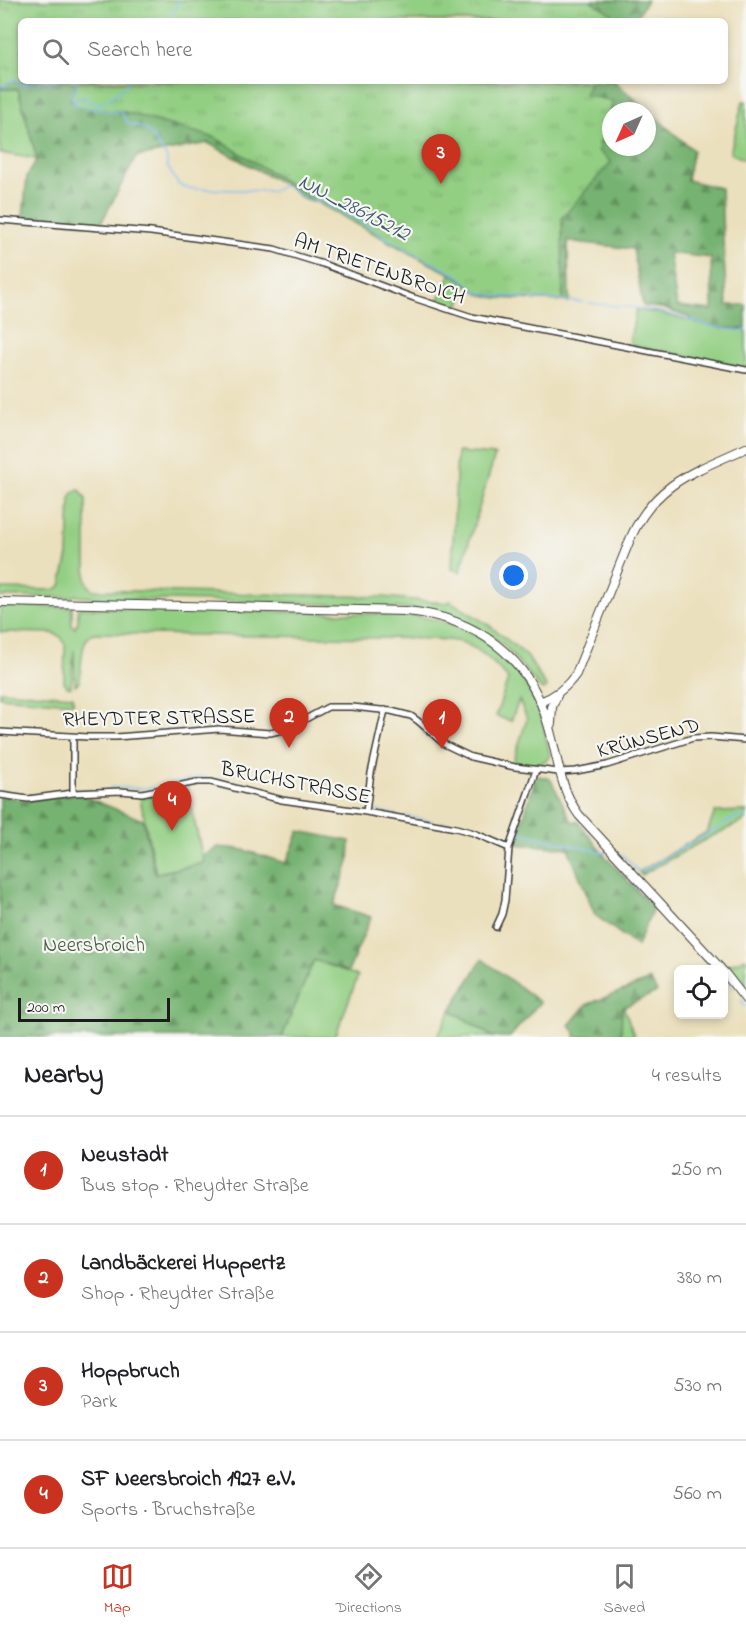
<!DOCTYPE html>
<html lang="en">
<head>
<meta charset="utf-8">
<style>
  body { margin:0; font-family:"Indie Flower",sans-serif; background:#f6f6f6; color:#202124 }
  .controls { position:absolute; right:18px; bottom:18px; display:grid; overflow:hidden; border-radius:9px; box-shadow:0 3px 9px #0003 }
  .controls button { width:54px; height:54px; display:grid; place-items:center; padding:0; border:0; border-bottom:2px solid #e0e0e0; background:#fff; color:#202124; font:30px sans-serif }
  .compass { position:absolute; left:602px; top:102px; width:54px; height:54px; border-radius:50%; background:#fff; box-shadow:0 3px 9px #0003; rotate:225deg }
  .scale { position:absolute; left:18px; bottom:15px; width:152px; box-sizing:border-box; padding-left:6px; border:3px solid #1c1c1c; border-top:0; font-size:16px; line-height:21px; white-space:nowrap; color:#1c1c1c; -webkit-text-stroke:4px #f6f6f2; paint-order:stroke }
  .you { position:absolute; left:514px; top:576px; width:21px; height:21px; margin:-15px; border:4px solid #fff; border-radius:50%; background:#1a73e8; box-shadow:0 0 0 9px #1a73e833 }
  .badge { display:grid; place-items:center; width:39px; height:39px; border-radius:50%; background:#c8321e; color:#fff; font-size:20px; font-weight:700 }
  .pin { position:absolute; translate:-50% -50px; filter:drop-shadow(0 2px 3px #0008) }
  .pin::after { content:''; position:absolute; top:32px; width:21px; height:18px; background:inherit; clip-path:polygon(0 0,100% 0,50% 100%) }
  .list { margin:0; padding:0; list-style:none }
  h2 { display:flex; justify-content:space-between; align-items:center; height:78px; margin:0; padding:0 24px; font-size:26px }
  h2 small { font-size:20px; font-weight:400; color:#757577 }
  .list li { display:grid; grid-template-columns:39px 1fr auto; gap:18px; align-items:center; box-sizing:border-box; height:108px; padding:0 24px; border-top:2px solid #e0e0e0 }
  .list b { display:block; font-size:22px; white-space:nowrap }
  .list p { margin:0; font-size:20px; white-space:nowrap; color:#757577 }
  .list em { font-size:20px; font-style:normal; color:#757577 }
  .icon { flex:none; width:33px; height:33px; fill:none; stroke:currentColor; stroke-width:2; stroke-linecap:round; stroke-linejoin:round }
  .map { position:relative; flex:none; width:746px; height:1037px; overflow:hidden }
  .search { position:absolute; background:#fff; box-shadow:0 3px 9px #0003; left:18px; right:18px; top:18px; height:66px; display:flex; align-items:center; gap:15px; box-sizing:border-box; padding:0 21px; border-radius:9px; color:#757577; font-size:22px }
  .sheet { height:510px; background:#fff }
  nav { display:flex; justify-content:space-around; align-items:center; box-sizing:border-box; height:84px; border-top:2px solid #e0e0e0; background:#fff; font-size:16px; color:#757577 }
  nav a { display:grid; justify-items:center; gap:3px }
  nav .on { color:#c8321e }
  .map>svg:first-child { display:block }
  .grass { fill:#93cf83; stroke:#587650; stroke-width:1.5 }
  .forest { fill:url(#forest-firs); stroke:#496746; stroke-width:1.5; fill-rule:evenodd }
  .park { fill:url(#park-tufts); stroke:#587650; stroke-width:1.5 }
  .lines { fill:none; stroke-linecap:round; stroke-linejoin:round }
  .stream { stroke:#7ebaf0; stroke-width:1.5 }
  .minor-casing { stroke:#3b3934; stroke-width:8 }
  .secondary-casing { stroke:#3b3934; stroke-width:10 }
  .minor { stroke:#fff; stroke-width:5 }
  .secondary { stroke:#fff; stroke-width:8 }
  .labels { text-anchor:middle; stroke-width:4.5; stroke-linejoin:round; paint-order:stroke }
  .street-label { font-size:21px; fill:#1c1c1c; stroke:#f6f6f2 }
  .park-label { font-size:21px; fill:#465b40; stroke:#f6f6f2 }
  .water-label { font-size:22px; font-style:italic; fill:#435b71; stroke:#f6f6f2 }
</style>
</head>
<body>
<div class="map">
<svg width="746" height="1037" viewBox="0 0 746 1037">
  <defs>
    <pattern id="forest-firs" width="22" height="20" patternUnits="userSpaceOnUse" patternTransform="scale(1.5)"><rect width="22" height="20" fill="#76b271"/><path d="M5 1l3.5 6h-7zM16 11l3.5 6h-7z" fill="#60905c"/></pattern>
    <pattern id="park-tufts" width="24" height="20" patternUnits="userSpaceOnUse" patternTransform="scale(1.5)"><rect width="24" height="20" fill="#93cf83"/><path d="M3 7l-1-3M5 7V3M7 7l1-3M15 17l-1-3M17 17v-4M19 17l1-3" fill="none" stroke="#7eb171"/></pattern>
  </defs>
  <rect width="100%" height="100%" fill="#f6f6f2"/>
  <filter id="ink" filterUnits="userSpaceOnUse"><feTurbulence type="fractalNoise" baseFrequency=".0167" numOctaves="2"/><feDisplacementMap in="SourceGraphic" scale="12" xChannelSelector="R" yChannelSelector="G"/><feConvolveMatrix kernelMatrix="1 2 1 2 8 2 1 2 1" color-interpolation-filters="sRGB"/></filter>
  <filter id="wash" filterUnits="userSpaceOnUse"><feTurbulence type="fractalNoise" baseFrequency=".008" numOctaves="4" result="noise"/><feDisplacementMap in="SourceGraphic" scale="24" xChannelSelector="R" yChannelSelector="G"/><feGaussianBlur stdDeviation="1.35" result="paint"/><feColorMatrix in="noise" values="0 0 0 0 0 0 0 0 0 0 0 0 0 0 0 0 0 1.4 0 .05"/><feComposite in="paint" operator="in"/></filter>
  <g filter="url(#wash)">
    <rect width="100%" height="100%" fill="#ebe0bd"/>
    <path class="grass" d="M 0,89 L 18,89 L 37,159 L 0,153 Z
      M 743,101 L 746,101 L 746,160 L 730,153 Z
      M 451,273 L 467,282 L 458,310 L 437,303 Z
      M 636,310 L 659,313 L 722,329 L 746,330 L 746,368 L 629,345 Z
      M 457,452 L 495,455 L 460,572 L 452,569 Z
      M 78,490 L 81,491 L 86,499 L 86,579 L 89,586 L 94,590 L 383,597 L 445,603 L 450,601 L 489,625 L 527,656 L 547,688 L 542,690 L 503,644 L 477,627 L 437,611 L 380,607 L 280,602 L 105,599 L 78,596 L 76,595 L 71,597 L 0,597 L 0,589 L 54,590 L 61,586 L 68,555 L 70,498 L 72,494 Z
      M 0,606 L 72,607 L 72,625 L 75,628 L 78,621 L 78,609 L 79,608 L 403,614 C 423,617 443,620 462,628 C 498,643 528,678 540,715 C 545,728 547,743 550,756 C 541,769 528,764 513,762 L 527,719 L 519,700 L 511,721 L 496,716 L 508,679 C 496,664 480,648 460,642 C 453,640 444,640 437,639 L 93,633 C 80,639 82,666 80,679 L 79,682 L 75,685 L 74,650 L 71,687 L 67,686 L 64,682 L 65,644 L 61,637 L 52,633 L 0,632 Z
      M 0,691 L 73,696 L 73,703 L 0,697 Z
      M 187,788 L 204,863 L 156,873 L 140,799 Z
      M 746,811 L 746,820 L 710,837 L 641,875 L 639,872 L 707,832 L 715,812 Z
      M 746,958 L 746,988 L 726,966 Z
      M 314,959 L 358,976 L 335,1037 L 282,1037 Z
      M 623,1006 L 635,1037 L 621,1037 L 621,1011 Z
      M 451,1010 L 493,1037 L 437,1037 Z"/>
    <path class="forest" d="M 0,0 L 647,0 L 634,21 L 626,21 L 620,17 L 617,21 L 21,21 L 21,81 L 614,81 L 693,150 L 687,180 L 721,188 L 723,240 L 727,305 L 746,305 L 746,329 L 721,328 L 695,323 L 688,317 L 662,308 L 643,306 L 633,249 L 568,241 L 569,302 L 499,294 L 467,282 L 388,241 L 366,227 L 320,203 L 302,198 L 289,187 L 208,143 L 136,157 L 100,225 L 23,217 L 27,176 L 37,159 L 18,89 L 0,89 ZM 611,111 L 647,111 L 647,147 L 611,147 ZM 669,253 L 711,258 L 712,310 L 677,306 Z
      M 539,776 L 548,778 L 551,780 L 571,820 L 573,822 L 578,821 L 604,855 L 653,908 L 637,946 L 595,915 L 568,848 L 516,844 L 535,779 Z
      M 78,794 L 143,820 L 155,874 L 204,863 L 203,856 L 218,847 L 240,849 L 286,863 L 299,831 L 350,841 L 349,862 L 334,905 L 371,917 L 348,972 L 314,960 L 282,1037 L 0,1037 L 0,796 L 27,800 Z
      M 482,959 L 540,1002 L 510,1037 L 493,1037 L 451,1010 Z
      M 650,980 L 657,992 L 622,1008 L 621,1037 L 575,1037 L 575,1032 L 569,1025 L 586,1005 Z"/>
    <path class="park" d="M 0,0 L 590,0 L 612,14 L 610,21 L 21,21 L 21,81 L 44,81 L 40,85 L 30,82 L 26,87 L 18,84 L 16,80 L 7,83 L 4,87 L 0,85 Z
      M 75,81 L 589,81 L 585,95 L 613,101 L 598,151 L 611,162 L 562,218 L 563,301 L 497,298 L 479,294 L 459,278 L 421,259 L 324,206 L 216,138 L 121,111 C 106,112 92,108 77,106 L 71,99 L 76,88 Z"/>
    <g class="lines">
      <path class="stream" d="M 168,21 L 180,0
        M 46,81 L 52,83 L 59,81
        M 75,81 L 77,86 L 72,96 L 72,99 L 76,102 L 84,96 L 89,102 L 97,103 L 101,105 L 126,86 L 129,81
        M 0,85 L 5,87 L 7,83 L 16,79 L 19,84 L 26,87 L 31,82 L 40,84 L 44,81
        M 76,102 L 74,105 L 104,111 L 121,112 L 128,123 L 145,129 L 153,137 L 167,158 L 167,166 L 178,184 L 187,188 L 199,189
        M 202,189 L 274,191 L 281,186 L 286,186 L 302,197 L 321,202 L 366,225 L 389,240 L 421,257
        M 425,259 L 459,276 L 465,281
        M 468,283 L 479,293 L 499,296 L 583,302
        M 589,303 C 612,306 636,307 659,312 C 688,318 716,332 746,330
        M 192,779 L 202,777 L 206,778
        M 210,779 L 217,780
        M 219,780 L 228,782
        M 183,781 L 189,780
        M 232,783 L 241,786
        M 158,786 L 179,782
        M 244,786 L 253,789
        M 109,788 C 124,787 138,790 153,787
        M 76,790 L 92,790
        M 0,791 L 23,795
        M 257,791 L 263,793
        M 32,795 L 70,790
        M 274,795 L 297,799
        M 370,810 L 397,815
        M 405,816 L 433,821
        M 441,822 L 452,824
        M 724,824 L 736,818 L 746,816
        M 518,832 L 606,853
        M 622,854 L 639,872
        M 642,871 L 720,827
        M 632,881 L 715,969
        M 724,978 L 733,989
        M 741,1000 L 746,1007"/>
    </g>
  </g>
  <g filter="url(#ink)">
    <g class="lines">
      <defs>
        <path id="minor" d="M 0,220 L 151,232 L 274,249 L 323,264 L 414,298 L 472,317 L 746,370
          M 0,732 L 88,737 L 116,737 L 219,729 L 270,733 L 287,729 L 328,707 L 352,707 L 391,711 L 411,716 L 418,721 L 444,744 L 471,757 L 515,767 L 559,772 L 576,771 L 607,765 L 693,738 L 711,737 L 746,740
          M 73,737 L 73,793
          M 0,795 L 28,799 L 73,793 L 121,791 L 142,793 L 197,782 L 211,782 L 282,800 L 366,812 L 456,828 L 474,833 L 509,848
          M 366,812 L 371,773 L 385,710
          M 496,927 L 502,914 L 505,900 L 509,848 L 536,770"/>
        <path id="secondary" d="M 0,602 L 406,611 C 475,617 529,656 548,724 C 558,756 559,788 579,815 L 721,969
          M 540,702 C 556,696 567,687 576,674 L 631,537 C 656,482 696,471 746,448
          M 551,724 L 552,707 L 558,693
          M 724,972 L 746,1000"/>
      </defs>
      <use href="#minor" class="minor-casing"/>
      <use href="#secondary" class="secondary-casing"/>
      <use href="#minor" class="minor"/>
      <use href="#secondary" class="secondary"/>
    </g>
  </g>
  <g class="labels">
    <g class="street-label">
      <text transform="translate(380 268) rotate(19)" y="7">AM TRIETENBROICH</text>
      <text transform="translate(159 717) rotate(-1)" y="7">RHEYDTER STRASSE</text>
      <text transform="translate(648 737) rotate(-15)" y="7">KRÜNSEND</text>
      <text transform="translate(296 782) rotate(11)" y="7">BRUCHSTRASSE</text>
    </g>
    <g class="park-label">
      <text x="94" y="951">Neersbroich</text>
    </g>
    <g class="water-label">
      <text transform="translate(355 206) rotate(27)" y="8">NN_28615212</text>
    </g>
  </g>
</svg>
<div class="controls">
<button><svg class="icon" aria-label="locate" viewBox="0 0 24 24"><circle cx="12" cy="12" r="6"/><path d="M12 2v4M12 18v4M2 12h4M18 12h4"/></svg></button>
</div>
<svg class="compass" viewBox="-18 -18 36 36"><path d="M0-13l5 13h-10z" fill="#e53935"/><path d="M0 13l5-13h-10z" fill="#757577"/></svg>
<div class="scale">200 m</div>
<div class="you"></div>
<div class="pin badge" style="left:442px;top:749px">1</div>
<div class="pin badge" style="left:289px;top:748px">2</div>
<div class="pin badge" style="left:441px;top:184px">3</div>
<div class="pin badge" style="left:172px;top:831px">4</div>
<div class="search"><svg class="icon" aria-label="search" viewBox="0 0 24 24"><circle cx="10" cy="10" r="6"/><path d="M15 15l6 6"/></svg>Search here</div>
</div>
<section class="sheet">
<h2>Nearby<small>4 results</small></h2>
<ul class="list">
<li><span class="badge">1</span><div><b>Neustadt</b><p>Bus stop · Rheydter Straße</p></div><em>250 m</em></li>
<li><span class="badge">2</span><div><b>Landbäckerei Huppertz</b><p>Shop · Rheydter Straße</p></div><em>380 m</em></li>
<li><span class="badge">3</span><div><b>Hoppbruch</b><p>Park</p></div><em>530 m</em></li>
<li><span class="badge">4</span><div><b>SF Neersbroich 1927 e.V.</b><p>Sports · Bruchstraße</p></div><em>560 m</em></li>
</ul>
</section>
<nav>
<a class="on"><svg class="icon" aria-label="map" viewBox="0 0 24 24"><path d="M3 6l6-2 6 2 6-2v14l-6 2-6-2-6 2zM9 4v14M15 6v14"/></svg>Map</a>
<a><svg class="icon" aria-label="directions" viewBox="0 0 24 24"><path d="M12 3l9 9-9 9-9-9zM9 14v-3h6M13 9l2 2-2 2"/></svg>Directions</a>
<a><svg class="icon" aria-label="saved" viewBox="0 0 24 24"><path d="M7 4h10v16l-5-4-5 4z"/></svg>Saved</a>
</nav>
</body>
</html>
